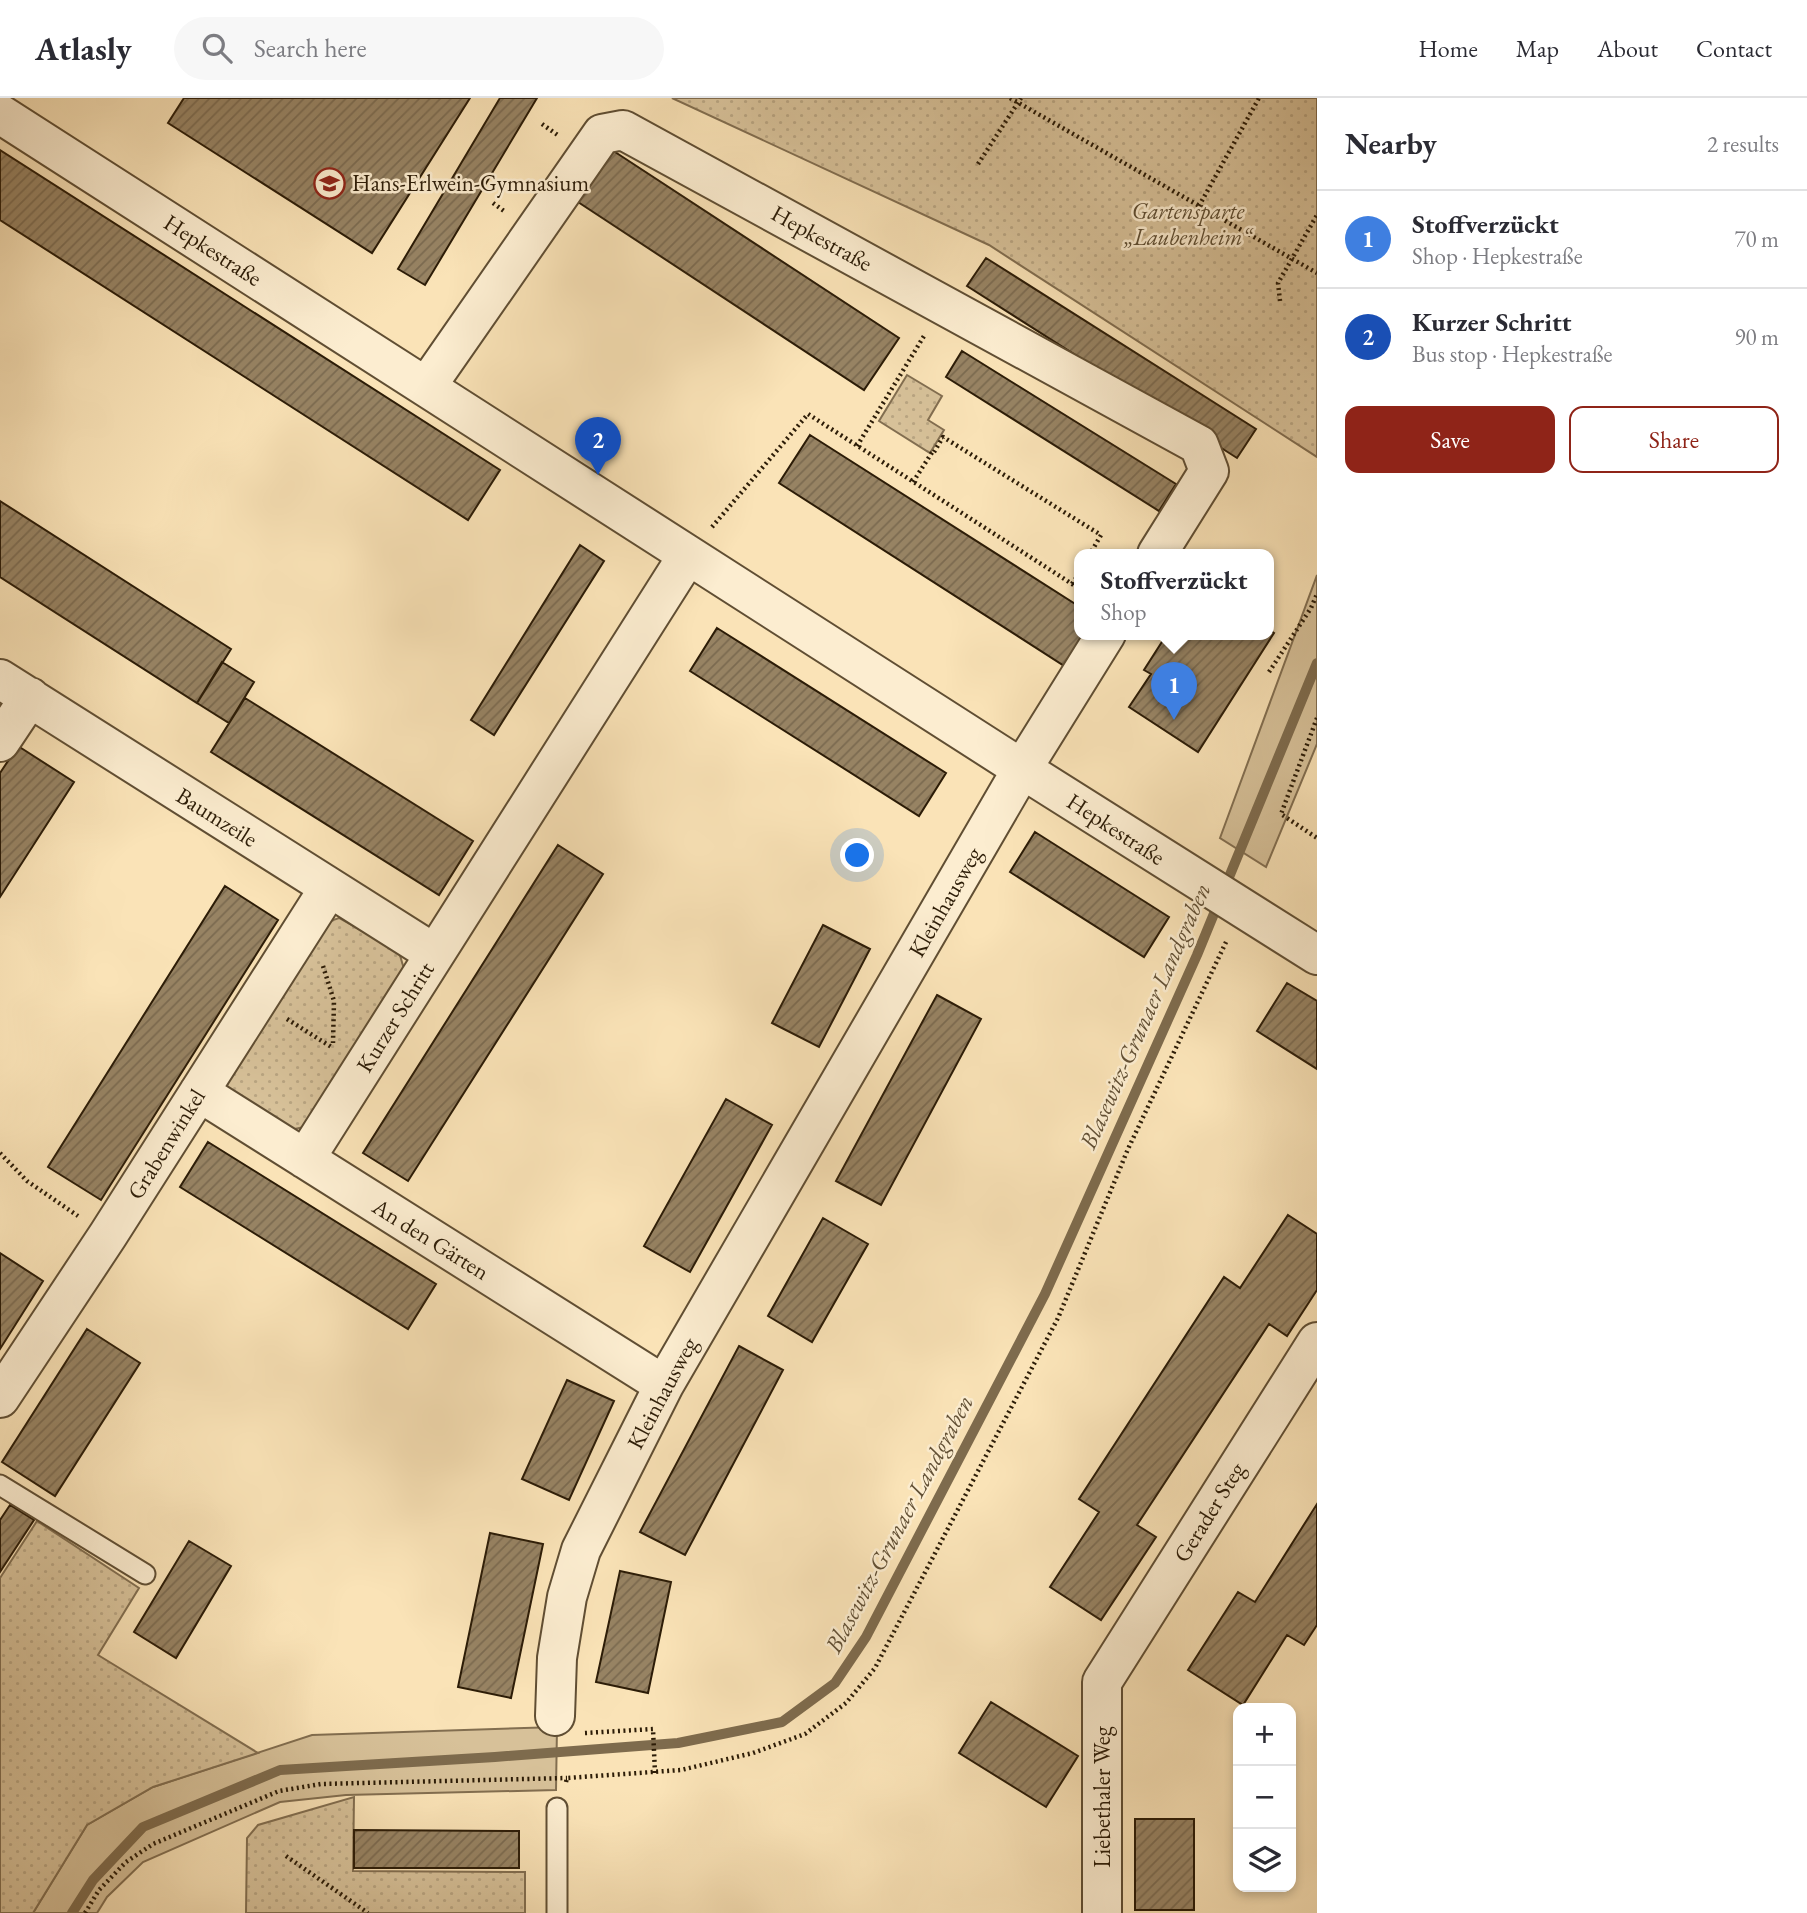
<!DOCTYPE html>
<html lang="en">
<head>
<meta charset="utf-8">
<style>
  body { margin:0; font-family:"EB Garamond",serif; background:#f7f7f7; color:#2b2b33 }
  .controls { position:absolute; right:21px; bottom:21px; display:grid; overflow:hidden; border-radius:14px; box-shadow:0 4px 10px #0003 }
  .controls button { width:63px; height:63px; display:grid; place-items:center; padding:0; border:0; border-bottom:2px solid #e1e1e2; background:#fff; color:#2b2b33; font:35px sans-serif }
  .you { position:absolute; left:858px; top:758px; width:24px; height:24px; margin:-18px; border:5px solid #fff; border-radius:50%; background:#1a73e8; box-shadow:0 0 0 10px #1a73e833 }
  .badge { display:grid; place-items:center; width:46px; height:46px; border-radius:50%; background:#8f2418; color:#fff; font-size:23px; font-weight:700 }
  .pin { position:absolute; translate:-50% -58px; filter:drop-shadow(0 2px 4px #0008) }
  .pin::after { content:''; position:absolute; top:37px; width:24px; height:21px; background:inherit; clip-path:polygon(0 0,100% 0,50% 100%) }
  .popup { position:absolute; left:1074px; top:451px; width:200px; height:91px; box-sizing:border-box; display:grid; place-content:center; border-radius:14px; background:#fff; filter:drop-shadow(0 2px 5px #0005); font-size:23px; white-space:nowrap; color:#7c7c81 }
  .popup b { font-size:26px; color:#2b2b33 }
  .popup::after { content:''; position:absolute; left:50%; top:100%; margin-left:-14px; border:14px solid transparent; border-top-color:#fff }
  .list { margin:0; padding:0; list-style:none }
  h2 { display:flex; justify-content:space-between; align-items:center; height:91px; margin:0; padding:0 28px; font-size:30px }
  h2 small { font-size:23px; font-weight:400; color:#7c7c81 }
  .list li { display:grid; grid-template-columns:46px 1fr auto; gap:21px; align-items:center; box-sizing:border-box; height:98px; padding:0 28px; border-top:2px solid #e1e1e2 }
  .list b { display:block; font-size:26px; white-space:nowrap }
  .list p { margin:0; font-size:23px; white-space:nowrap; color:#7c7c81 }
  .list em { font-size:23px; font-style:normal; color:#7c7c81 }
  .actions { display:flex; gap:14px; padding:21px 28px }
  .actions a { flex:1; padding:16px 0; border:2px solid #8f2418; border-radius:14px; text-align:center; font-size:24px; color:#8f2418 }
  .actions .main { background:#8f2418; color:#fff }
  .icon { flex:none; width:38px; height:38px; fill:none; stroke:currentColor; stroke-width:2; stroke-linecap:round; stroke-linejoin:round }
  .map { position:relative; flex:none; width:1317px; height:1815px; overflow:hidden }
  header { display:flex; align-items:center; gap:42px; box-sizing:border-box; height:98px; padding:0 35px; background:#fff; border-bottom:2px solid #e1e1e2 }
  header strong { font-size:33px }
  nav { display:flex; gap:38px; margin-inline-start:auto; font-size:24px }
  .search { width:490px; height:63px; background:#f7f7f7; display:flex; align-items:center; gap:18px; box-sizing:border-box; padding:0 24px; border-radius:38px; color:#7c7c81; font-size:26px }
  main { display:flex }
  aside { flex:1; background:#fff }
  .map>svg:first-child { display:block }
  .grass { fill:#d7c199; stroke:#826e50; stroke-width:2 }
  .park { fill:url(#park-dots); stroke:#826e50; stroke-width:2 }
  .lines { fill:none; stroke-linecap:round; stroke-linejoin:round }
  .stream { stroke:#7e6b4d; stroke-width:10 }
  .building { fill:url(#building-hatch); stroke:#2c1c07; stroke-width:2 }
  .service-casing { stroke:#604e33; stroke-width:23 }
  .minor-casing { stroke:#604e33; stroke-width:42 }
  .path { stroke:#2c1c07; stroke-width:4.5; stroke-dasharray:2 3.5; stroke-linecap:butt }
  .service { stroke:#fcedd0; stroke-width:19 }
  .minor { stroke:#fcedd0; stroke-width:38 }
  .labels { text-anchor:middle; stroke-width:5; stroke-linejoin:round; paint-order:stroke }
  .poi-label { font-size:23px; fill:#2c1c07; stroke:#fcedd0; text-anchor:start }
  .park-label { font-size:23px; font-style:italic; fill:#5f4e33; stroke:#fcedd0 }
  .street-label { font-size:23px; fill:#2c1c07; stroke:#fcedd0 }
  .water-label { font-size:24px; font-style:italic; fill:#625035; stroke:#fcedd0 }
</style>
</head>
<body>
<header>
<strong>Atlasly</strong>
<div class="search"><svg class="icon" aria-label="search" viewBox="0 0 24 24"><circle cx="10" cy="10" r="6"/><path d="M15 15l6 6"/></svg>Search here</div>
<nav><a>Home</a><a>Map</a><a>About</a><a>Contact</a></nav>
</header>
<main>
<div class="map">
<svg width="1317" height="1815" viewBox="0 0 1317 1815">
  <defs>
    <pattern id="park-dots" width="8" height="8" patternUnits="userSpaceOnUse" patternTransform="scale(1.75)"><rect width="8" height="8" fill="#d7c199"/><path d="M2 2h.1M6 6h.1" fill="none" stroke="#b9a582" stroke-width="1.8" stroke-linecap="round"/></pattern>
    <pattern id="building-hatch" width="6" height="6" patternUnits="userSpaceOnUse" patternTransform="scale(1.75)"><rect width="6" height="6" fill="#978363"/><path d="M-1 1l2-2M0 6l6-6M5 7l2-2" fill="none" stroke="#7b6a50"/></pattern>
  </defs>
  <rect width="100%" height="100%" fill="#fae3b7"/>
  <filter id="stains"><feTurbulence type="fractalNoise" baseFrequency=".00286" numOctaves="4"/><feColorMatrix values="0 0 0 0 .2 0 0 0 0 .09 0 0 0 0 .02 0 0 0 .5 -.17"/></filter>
  <radialGradient id="worn" r=".72"><stop offset=".6" stop-color="#630" stop-opacity="0"/><stop offset="1" stop-color="#630" stop-opacity=".3"/></radialGradient>
  <path class="grass" d="M 1317,477 L 1317,646 L 1266,769 L 1220,740 Z
    M 557,1629 L 556,1692 L 346,1697 L 280,1704 L 143,1764 L 107,1799 L 97,1815 L 33,1815 L 87,1727 L 153,1689 L 312,1637 Z"/>
  <path class="park" d="M 672,0 L 1317,0 L 1317,359 L 989,147 Z
    M 907,277 L 942,298 L 928,322 L 944,332 L 930,355 L 879,323 Z
    M 339,820 L 399,854 L 404,871 L 304,1029 L 290,1032 L 227,991 L 228,978 L 327,824 Z
    M 37,1423 L 139,1490 L 98,1557 L 258,1655 L 153,1689 L 87,1727 L 33,1815 L 0,1815 L 0,1480 Z
    M 354,1699 L 353,1773 L 525,1774 L 525,1815 L 246,1815 L 247,1740 L 258,1727 Z"/>
  <g class="lines">
    <path class="stream" d="M 72,1815 L 93,1782 L 143,1729 L 280,1672 L 495,1659 L 678,1645 L 782,1624 L 835,1585 L 866,1539 L 1045,1196 L 1197,857 L 1317,565"/>
  </g>
  <path class="building" d="M 184,0 L 470,0 L 372,155 L 168,25 Z
    M 500,0 L 537,0 L 425,187 L 398,171 Z
    M 0,52 L 500,372 L 468,422 L 0,122 Z
    M 612,52 L 899,240 L 864,292 L 578,104 Z
    M 986,160 L 1256,331 L 1237,360 L 967,188 Z
    M 962,253 L 1176,386 L 1159,413 L 946,279 Z
    M 810,337 L 1080,509 L 1080,536 L 1090,536 L 1069,571 L 779,385 Z
    M 0,403 L 231,551 L 197,605 L 0,479 Z
    M 580,447 L 604,463 L 494,637 L 471,622 Z
    M 717,530 L 946,675 L 919,718 L 690,573 Z
    M 1268,531 L 1274,535 L 1198,654 L 1129,609 L 1151,576 L 1144,572 L 1167,536 L 1268,536 Z
    M 222,564 L 254,584 L 229,625 L 197,605 Z
    M 245,600 L 473,743 L 439,797 L 211,654 Z
    M 18,648 L 74,684 L 0,799 L 0,675 Z
    M 1035,734 L 1169,819 L 1144,859 L 1010,774 Z
    M 558,747 L 603,776 L 408,1083 L 363,1055 Z
    M 225,788 L 278,822 L 101,1102 L 48,1069 Z
    M 823,827 L 870,851 L 819,949 L 772,925 Z
    M 1287,885 L 1317,903 L 1317,971 L 1257,933 Z
    M 937,897 L 981,921 L 881,1107 L 836,1083 Z
    M 726,1001 L 772,1027 L 690,1174 L 644,1148 Z
    M 208,1044 L 436,1186 L 408,1231 L 180,1089 Z
    M 1288,1117 L 1317,1136 L 1317,1192 L 1287,1238 L 1269,1226 L 1137,1427 L 1156,1439 L 1101,1522 L 1050,1489 L 1099,1414 L 1079,1401 L 1224,1179 L 1240,1190 Z
    M 823,1120 L 868,1146 L 812,1244 L 768,1218 Z
    M 0,1155 L 43,1183 L 0,1251 Z
    M 87,1231 L 140,1265 L 55,1398 L 2,1364 Z
    M 739,1248 L 783,1272 L 685,1457 L 640,1434 Z
    M 567,1282 L 614,1303 L 569,1402 L 522,1381 Z
    M 1317,1406 L 1317,1527 L 1304,1547 L 1287,1537 L 1243,1607 L 1188,1572 L 1238,1494 L 1255,1504 Z
    M 10,1407 L 34,1422 L 0,1474 L 0,1422 Z
    M 490,1435 L 543,1446 L 511,1600 L 458,1589 Z
    M 189,1443 L 231,1468 L 176,1560 L 134,1534 Z
    M 620,1473 L 671,1484 L 648,1595 L 596,1584 Z
    M 991,1604 L 1078,1658 L 1046,1709 L 959,1655 Z
    M 1135,1721 L 1194,1721 L 1194,1812 L 1135,1812 Z
    M 354,1732 L 519,1733 L 519,1770 L 354,1770 Z"/>
  <g class="lines">
    <defs>
      <path id="service" d="M 0,1387 L 145,1476
        M 557,1815 L 557,1710"/>
      <path id="minor" d="M 0,16 L 1022,671 L 1317,857
        M 426,289 L 602,36 L 623,32 L 1199,347 L 1209,373 L 1157,456
        M 0,581 L 435,856
        M 0,644 L 30,599
        M 199,994 L 664,1287
        M 305,1061 L 688,457
        M 0,1300 L 108,1137 L 329,790
        M 555,1618 L 557,1560 L 567,1499 L 581,1452 L 664,1287 L 1022,671 L 1106,536
        M 1102,1815 L 1102,1584 L 1317,1244"/>
    </defs>
    <use href="#service" class="service-casing"/>
    <use href="#minor" class="minor-casing"/>
    <path class="path" d="M 1010,0 L 1317,175
      M 542,26 L 559,38
      M 978,66 L 1021,0
      M 493,105 L 504,113
      M 1199,108 L 1259,0
      M 1280,203 L 1278,185 L 1317,117
      M 857,348 L 924,238
      M 934,354 L 943,339 L 1101,437 L 1090,456
      M 913,384 L 933,353
      M 712,429 L 808,316 L 1080,491
      M 1072,486 L 1080,474
      M 1269,574 L 1311,510 L 1317,496
      M 1317,620 L 1281,716 L 1317,740
      M 323,868 L 334,903 L 333,945
      M 287,921 L 333,950
      M 0,1055 L 27,1083 L 78,1118
      M 585,1635 L 653,1631 L 655,1675
      M 566,1684 L 567,1680 L 681,1672 L 753,1655 L 805,1636 L 846,1605 L 875,1570 L 1058,1220 L 1128,1051 L 1227,842
      M 286,1758 L 368,1815
      M 85,1815 L 99,1792 L 126,1764 L 153,1746 L 279,1693 L 321,1686 L 567,1680"/>
    <use href="#service" class="service"/>
    <use href="#minor" class="minor"/>
  </g>
  <defs>
    <symbol id="school-ring" viewBox="-11 -11 22 22"><circle r="9.5" fill="#fcedd0" stroke="#8f2418" stroke-width="1.5"/><path d="M0-5L7-2L0 1L-7-2ZM-4 1L0 2.5L4 1V4Q0 6-4 4Z" fill="#8f2418"/></symbol>
  </defs>
  <g fill-rule="evenodd">
    <use href="#school-ring" x="312" y="68" width="35" height="35"/>
  </g>
  <g class="labels">
    <g class="poi-label">
      <text x="352" y="93">Hans-Erlwein-Gymnasium</text>
    </g>
    <g class="park-label">
      <text x="1188" y="121">Gartensparte<tspan x="1188" dy="26">„Laubenheim“</tspan></text>
    </g>
    <g class="street-label">
      <text transform="translate(822 140) rotate(29)" y="8">Hepkestraße</text>
      <text transform="translate(213 152) rotate(33)" y="8">Hepkestraße</text>
      <text transform="translate(217 719) rotate(32)" y="8">Baumzeile</text>
      <text transform="translate(1116 731) rotate(33)" y="8">Hepkestraße</text>
      <text transform="translate(945 804) rotate(-60)" y="8">Kleinhausweg</text>
      <text transform="translate(395 919) rotate(-58)" y="8">Kurzer Schritt</text>
      <text transform="translate(166 1046) rotate(-58)" y="8">Grabenwinkel</text>
      <text transform="translate(431 1141) rotate(32)" y="8">An den Gärten</text>
      <text transform="translate(662 1295) rotate(-62)" y="8">Kleinhausweg</text>
      <text transform="translate(1209 1414) rotate(-58)" y="8">Gerader Steg</text>
      <text transform="translate(1102 1699) rotate(-90)" y="8">Liebethaler Weg</text>
    </g>
    <g class="water-label">
      <text transform="translate(1145 918) rotate(-66)" y="8">Blasewitz‐Grunaer Landgraben</text>
      <text transform="translate(899 1426) rotate(-62)" y="8">Blasewitz‐Grunaer Landgraben</text>
    </g>
  </g>
  <rect width="100%" height="100%" filter="url(#stains)"/>
  <rect width="100%" height="100%" fill="url(#worn)"/>
</svg>
<div class="controls">
<button>+</button>
<button>−</button>
<button><svg class="icon" aria-label="layers" viewBox="0 0 24 24"><path d="M12 4l9 5-9 5-9-5zM3 14l9 5 9-5"/></svg></button>
</div>
<div class="you"></div>
<div class="pin badge" style="left:1174px;top:622px;background:#3f7fe0">1</div>
<div class="popup"><b>Stoffverzückt</b>Shop</div>
<div class="pin badge" style="left:598px;top:377px;background:#1a4fb4">2</div>
</div>
<aside>
<h2>Nearby<small>2 results</small></h2>
<ul class="list">
<li><span class="badge" style="background:#3f7fe0">1</span><div><b>Stoffverzückt</b><p>Shop · Hepkestraße</p></div><em>70 m</em></li>
<li><span class="badge" style="background:#1a4fb4">2</span><div><b>Kurzer Schritt</b><p>Bus stop · Hepkestraße</p></div><em>90 m</em></li>
</ul>
<div class="actions"><a class="main">Save</a><a>Share</a></div>
</aside>
</main>
</body>
</html>
